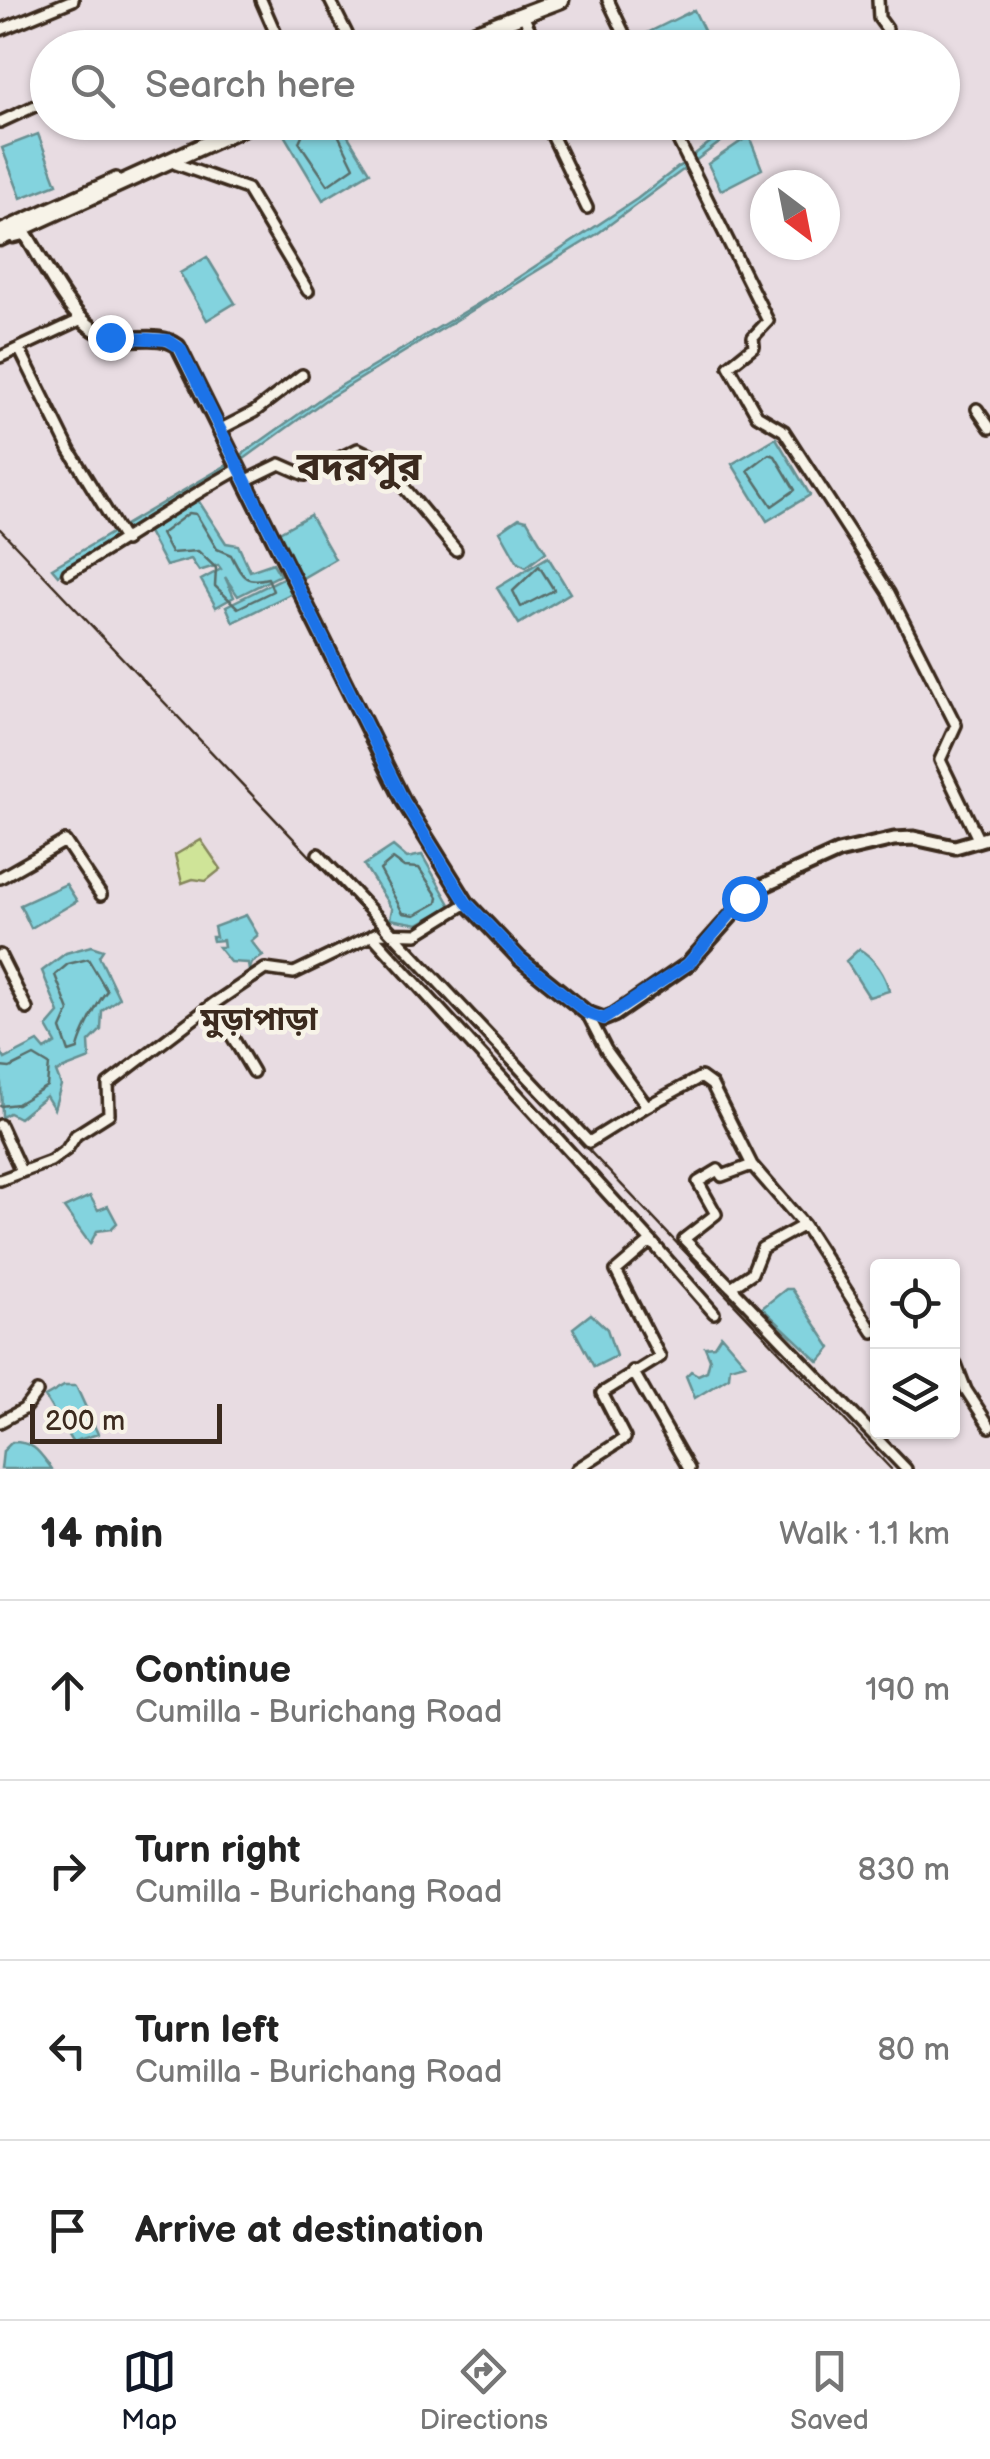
<!DOCTYPE html>
<html lang="en">
<head>
<meta charset="utf-8">
<style>
  body { margin:0; font-family:"Balsamiq Sans","Noto Sans Bengali",sans-serif; background:#f6f6f6; color:#222 }
  .controls { position:absolute; right:30px; bottom:30px; display:grid; overflow:hidden; border-radius:10px; box-shadow:0 2px 8px #0004 }
  .controls button { width:90px; height:90px; display:grid; place-items:center; padding:0; border:0; border-bottom:2px solid #e0e0e0; background:#fff; color:#222; font:50px sans-serif }
  .compass { position:absolute; left:750px; top:170px; width:90px; height:90px; border-radius:50%; background:#fff; box-shadow:0 2px 8px #0004; rotate:148deg }
  .scale { position:absolute; left:30px; bottom:25px; width:192px; box-sizing:border-box; padding-left:10px; border:5px solid #3b2a1e; border-top:0; font-size:28px; line-height:35px; white-space:nowrap; color:#3b2a1e; -webkit-text-stroke:8px #f7f3e8; paint-order:stroke }
  .stop { position:absolute; width:30px; height:30px; margin:-22px; border:8px solid #1a73e8; border-radius:50%; background:#fff }
  .stop.end { background:#1a73e8; border-color:#fff; box-shadow:0 2px 10px #0008 }
  .list { margin:0; padding:0; list-style:none }
  h2 { display:flex; justify-content:space-between; align-items:center; height:130px; margin:0; padding:0 40px; font-size:42px }
  h2 small { font-size:32px; font-weight:400; color:#767676 }
  .list li { display:grid; grid-template-columns:65px 1fr auto; gap:30px; align-items:center; box-sizing:border-box; height:180px; padding:0 40px; border-top:2px solid #e0e0e0 }
  .list b { display:block; font-size:38px; white-space:nowrap }
  .list p { margin:0; font-size:32px; white-space:nowrap; color:#767676 }
  .list em { font-size:32px; font-style:normal; color:#767676 }
  .icon { flex:none; width:55px; height:55px; fill:none; stroke:currentColor; stroke-width:2; stroke-linecap:round; stroke-linejoin:round }
  .map { position:relative; flex:none; width:990px; height:1469px; overflow:hidden }
  .search { position:absolute; background:#fff; box-shadow:0 2px 8px #0004; left:30px; right:30px; top:30px; height:110px; display:flex; align-items:center; gap:25px; box-sizing:border-box; padding:0 35px; border-radius:55px; color:#767676; font-size:38px }
  .sheet { height:850px; background:#fff }
  nav { display:flex; justify-content:space-around; align-items:center; box-sizing:border-box; height:140px; border-top:2px solid #e0e0e0; background:#fff; font-size:28px; color:#767676 }
  nav a { display:grid; justify-items:center; gap:5px }
  nav .on { color:#111827 }
  .map>svg:first-child { display:block }
  .green { fill:#cfe498; stroke:#85875b; stroke-width:2.5 }
  .water { fill:#83d3de; stroke:#668f91; stroke-width:2.5 }
  .lines { fill:none; stroke-linecap:round; stroke-linejoin:round }
  .shore { stroke:#586e6b; stroke-width:2.5 }
  .minor-casing { stroke:#3b2a1e; stroke-width:16 }
  .major-casing { stroke:#3b2a1e; stroke-width:19 }
  .highway-casing { stroke:#3b2a1e; stroke-width:21 }
  .minor { stroke:#f7f3e8; stroke-width:9 }
  .major { stroke:#f7f3e8; stroke-width:11 }
  .highway { stroke:#f7f3e8; stroke-width:14 }
  .rail { stroke:#3b2a1e; stroke-width:2.5 }
  .route { stroke:#1a73e8; stroke-width:12 }
  .labels { text-anchor:middle; stroke-width:9; stroke-linejoin:round; paint-order:stroke }
  .neighbourhood-label { font-size:32px; font-weight:bold; fill:#3b2a1e; stroke:#f7f3e8 }
  .district-label { font-size:40px; font-weight:bold; fill:#3b2a1e; stroke:#f7f3e8 }
</style>
</head>
<body>
<div class="map">
<svg width="990" height="1469" viewBox="0 0 990 1469">
  <rect width="100%" height="100%" fill="#e8dce2"/>
  <filter id="ink" filterUnits="userSpaceOnUse"><feTurbulence type="fractalNoise" baseFrequency=".01" numOctaves="2"/><feDisplacementMap in="SourceGraphic" scale="20" xChannelSelector="R" yChannelSelector="G"/><feConvolveMatrix kernelMatrix="1 2 1 2 8 2 1 2 1" color-interpolation-filters="sRGB"/></filter>
  <g filter="url(#ink)">
    <path class="green" d="M 201,840 L 221,869 L 206,881 L 193,879 L 182,883 L 175,855 Z"/>
    <path class="water" d="M 694,10 L 712,47 L 636,47 L 633,40 Z
      M 305,123 L 340,123 L 370,172 L 323,200 L 284,135 Z
      M 735,123 L 746,123 L 597,234 L 324,401 L 244,459 L 58,575 L 52,568 L 230,463 L 327,394 L 481,302 L 637,199 Z
      M 38,134 L 57,184 L 21,198 L 2,148 Z
      M 749,136 L 762,169 L 721,190 L 708,164 Z
      M 207,257 L 235,303 L 207,320 L 180,273 Z
      M 776,438 L 810,495 L 767,521 L 732,464 Z
      M 196,497 L 226,543 L 238,545 L 250,571 L 273,563 L 280,575 L 238,596 L 225,577 L 234,597 L 216,607 L 201,580 L 221,569 L 218,565 L 199,571 L 191,559 L 166,566 L 148,532 Z
      M 310,515 L 335,559 L 299,580 L 274,535 Z
      M 519,518 L 527,520 L 546,552 L 526,567 L 518,563 L 500,531 Z
      M 548,557 L 570,593 L 519,624 L 497,588 Z
      M 283,578 L 292,593 L 233,622 L 226,606 Z
      M 393,846 L 407,858 L 422,855 L 451,906 L 418,924 L 390,919 L 392,909 L 364,865 Z
      M 66,884 L 77,901 L 31,928 L 20,905 Z
      M 246,915 L 258,935 L 251,941 L 263,956 L 252,963 L 249,971 L 248,963 L 230,962 L 218,947 L 224,947 L 223,940 L 213,941 L 212,937 L 216,937 L 214,927 Z
      M 91,946 L 103,950 L 99,956 L 119,998 L 102,1011 L 101,1030 L 89,1042 L 90,1059 L 56,1072 L 61,1085 L 54,1109 L 46,1096 L 19,1118 L 9,1113 L 2,1117 L 0,1050 L 5,1059 L 38,1042 L 45,1050 L 56,1043 L 47,1027 L 59,1013 L 42,971 L 66,953 Z
      M 859,949 C 874,957 886,976 889,991 L 869,997 L 846,961 Z
      M 90,1196 L 98,1210 L 108,1206 L 117,1223 L 111,1229 L 97,1231 L 90,1244 L 64,1208 Z
      M 786,1289 L 792,1289 L 831,1348 L 819,1362 L 762,1308 Z
      M 591,1314 L 607,1329 L 616,1356 L 594,1367 L 573,1328 Z
      M 721,1335 L 745,1363 L 730,1367 L 729,1377 L 695,1398 L 686,1376 L 691,1371 L 698,1375 L 707,1371 L 710,1359 L 705,1347 L 714,1346 Z
      M 64,1386 L 76,1386 L 98,1434 L 72,1442 L 45,1397 Z
      M 12,1442 C 35,1442 39,1452 52,1469 L 1,1469 L 3,1451 Z"/>
    <g class="lines">
      <path class="shore" d="M 308,122 L 299,142 L 328,185 L 354,167 L 332,122
        M 769,454 L 775,456 L 795,490 L 772,506 L 748,470 Z
        M 189,513 L 196,514 L 217,549 L 231,555 C 242,576 244,584 268,578 L 273,591 L 238,608 L 215,586 L 216,568 L 198,551 L 171,553 L 161,534 Z
        M 539,566 L 554,590 L 521,607 L 513,591 Z
        M 393,859 L 404,867 L 419,868 L 438,897 L 437,903 L 415,915 L 403,913 L 380,870 Z
        M 88,959 L 107,991 C 99,999 79,1039 78,1049 L 69,1052 L 61,1029 L 69,1011 L 55,975 L 68,964 Z
        M 0,1067 L 10,1068 L 34,1056 L 49,1065 L 47,1086 L 17,1104 L 0,1106"/>
      <defs>
        <path id="minor" d="M 261,0 L 282,48
          M 330,0 L 354,48
          M 608,0 L 631,48
          M 878,0 L 879,18 L 887,29
          M 523,15 L 538,48
          M 0,30 L 73,0
          M 0,122 L 48,100
          M 539,122 L 551,133 L 587,208
          M 669,122 L 768,321 L 753,337 L 754,346 L 729,366 L 757,415 L 784,431 L 889,593 L 956,725 L 940,760 L 979,841
          M 176,164 L 247,189 L 308,291
          M 0,230 L 116,178
          M 19,348 L 70,451 L 125,541
          M 0,357 L 82,319
          M 977,409 L 990,428
          M 221,429 L 254,412 L 302,375
          M 245,481 L 280,464 L 305,475 L 358,449 L 382,461 L 456,550
          M 68,573 C 126,540 180,501 239,469
          M 318,854 L 589,1142 L 647,1106
          M 0,878 L 65,841 L 101,895
          M 372,935 L 651,1241 L 616,1271 L 660,1357 L 602,1393 L 625,1438 L 577,1469
          M 0,955 L 27,1009
          M 587,1013 L 606,1050 L 647,1106 L 701,1077 L 712,1085 L 752,1165 L 804,1225 L 873,1332 L 878,1330
          M 253,1072 L 213,1004 L 265,969 L 294,973 L 377,933 L 417,934 L 467,903
          M 0,1125 L 21,1171
          M 0,1180 L 51,1161 L 67,1149 L 76,1135 L 109,1114 L 108,1084 L 213,1004
          M 804,1225 L 762,1248 L 752,1273 L 731,1287 L 906,1469
          M 651,1241 L 714,1313
          M 731,1287 L 684,1239 L 716,1214 L 698,1182 L 718,1170 L 722,1176 L 752,1165
          M 952,1366 L 956,1364 L 966,1390 L 990,1427
          M 633,1371 L 689,1469
          M 0,1422 L 24,1409 L 37,1392"/>
        <path id="major" d="M 13,236 L 25,233 C 46,265 70,324 108,336 C 131,344 158,331 178,346 L 404,802 L 467,903 L 520,959 L 587,1013 L 604,1019 L 614,1015 L 688,964 L 754,890 L 838,852 L 894,839 L 914,838 L 955,847 L 990,837"/>
        <path id="highway" d="M 434,48 L 561,0
          M 0,238 L 255,122"/>
      </defs>
      <use href="#minor" class="minor-casing"/>
      <use href="#major" class="major-casing"/>
      <use href="#highway" class="highway-casing"/>
      <use href="#minor" class="minor"/>
      <use href="#major" class="major"/>
      <use href="#highway" class="highway"/>
      <path class="rail" d="M 0,529 L 891,1469"/>
    </g>
  </g>
  <g class="lines" filter="url(#ink)">
    <path class="route" d="M 110,337 L 168,340 L 180,348 L 404,802 L 466,902 L 520,959 L 587,1013 L 604,1019 L 688,964 L 744,898"/>
  </g>
  <g class="labels">
    <g class="neighbourhood-label">
      <text x="259" y="1030">মুড়াপাড়া</text>
    </g>
    <g class="district-label">
      <text x="359" y="480">বদরপুর</text>
    </g>
  </g>
</svg>
<div class="controls">
<button><svg class="icon" aria-label="locate" viewBox="0 0 24 24"><circle cx="12" cy="12" r="6"/><path d="M12 2v4M12 18v4M2 12h4M18 12h4"/></svg></button>
<button><svg class="icon" aria-label="layers" viewBox="0 0 24 24"><path d="M12 4l9 5-9 5-9-5zM3 14l9 5 9-5"/></svg></button>
</div>
<svg class="compass" viewBox="-18 -18 36 36"><path d="M0-13l5 13h-10z" fill="#e53935"/><path d="M0 13l5-13h-10z" fill="#767676"/></svg>
<div class="scale">200 m</div>
<div class="stop" style="left:744px;top:898px"></div>
<div class="stop end" style="left:110px;top:337px"></div>
<div class="search"><svg class="icon" aria-label="search" viewBox="0 0 24 24"><circle cx="10" cy="10" r="6"/><path d="M15 15l6 6"/></svg>Search here</div>
</div>
<section class="sheet">
<h2>14 min<small>Walk · 1.1 km</small></h2>
<ul class="list">
<li><svg class="icon" aria-label="ahead" viewBox="0 0 24 24"><path d="M12 20V5M6 11l6-6 6 6"/></svg><div><b>Continue</b><p>Cumilla - Burichang Road</p></div><em>190 m</em></li>
<li><svg class="icon" aria-label="right" viewBox="0 0 24 24"><path d="M7 20v-9h11M14 6l5 5-5 5"/></svg><div><b>Turn right</b><p>Cumilla - Burichang Road</p></div><em>830 m</em></li>
<li><svg class="icon" aria-label="left" viewBox="0 0 24 24"><path d="M17 20v-9H6M10 6l-5 5 5 5"/></svg><div><b>Turn left</b><p>Cumilla - Burichang Road</p></div><em>80 m</em></li>
<li><svg class="icon" aria-label="arrive" viewBox="0 0 24 24"><path d="M6 21V4h12l-3 4 3 4H6"/></svg><div><b>Arrive at destination</b></div></li>
</ul>
</section>
<nav>
<a class="on"><svg class="icon" aria-label="map" viewBox="0 0 24 24"><path d="M3 6l6-2 6 2 6-2v14l-6 2-6-2-6 2zM9 4v14M15 6v14"/></svg>Map</a>
<a><svg class="icon" aria-label="directions" viewBox="0 0 24 24"><path d="M12 3l9 9-9 9-9-9zM9 14v-3h6M13 9l2 2-2 2"/></svg>Directions</a>
<a><svg class="icon" aria-label="saved" viewBox="0 0 24 24"><path d="M7 4h10v16l-5-4-5 4z"/></svg>Saved</a>
</nav>
</body>
</html>
